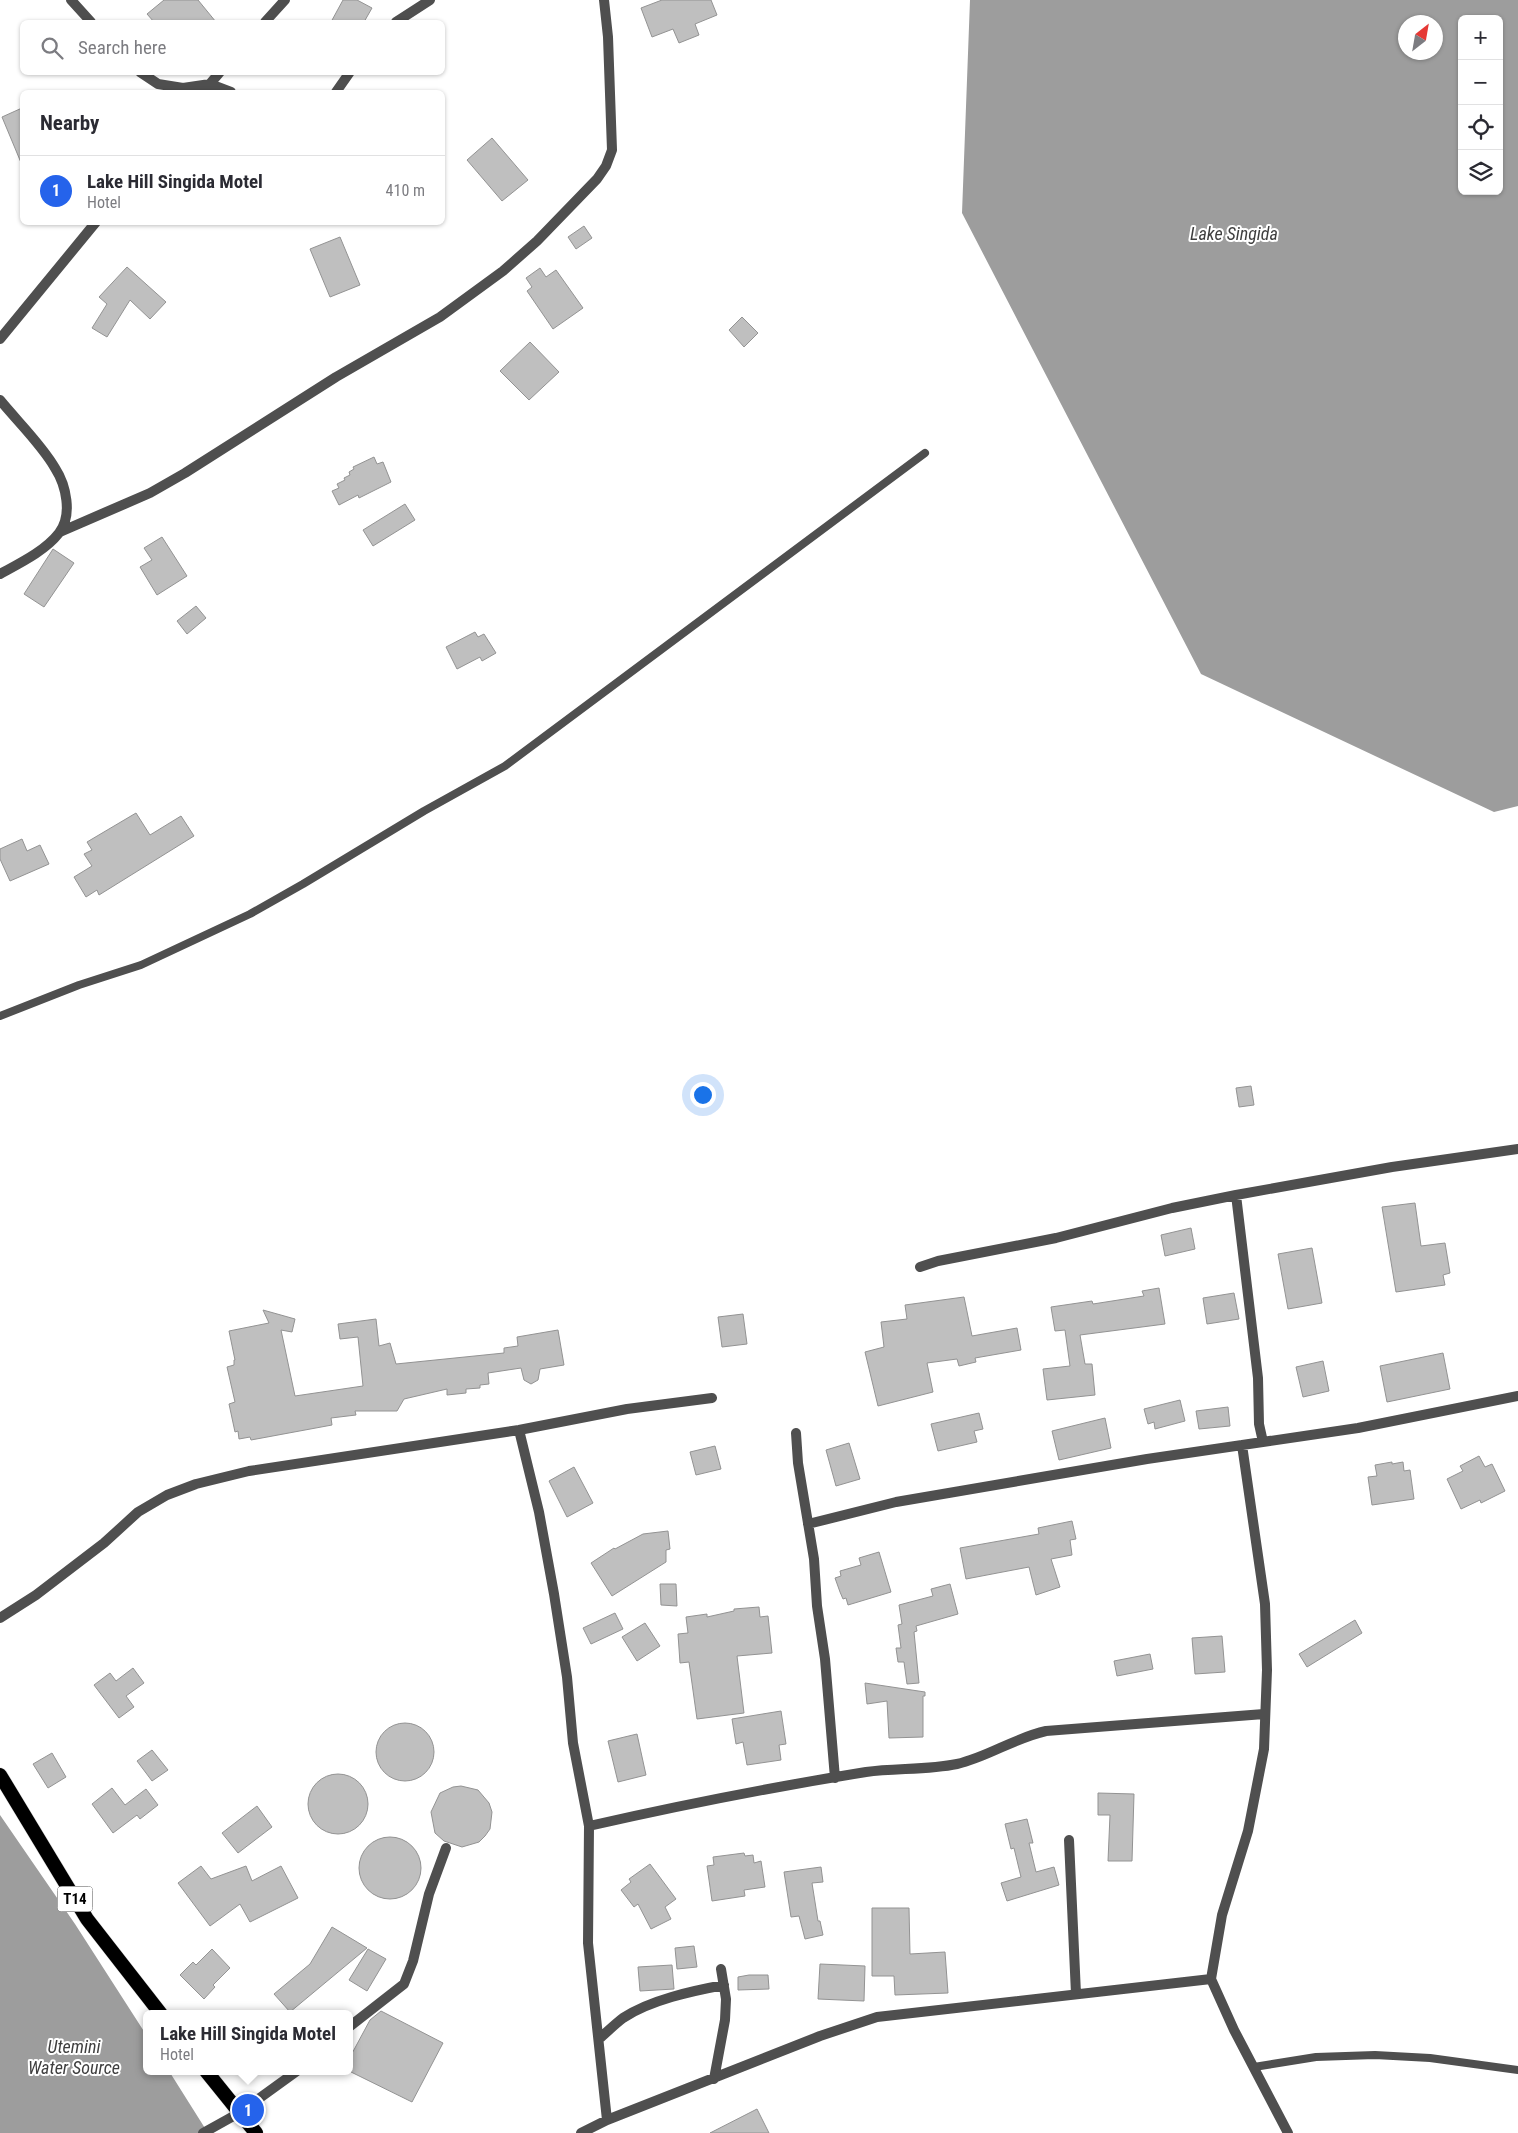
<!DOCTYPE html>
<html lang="en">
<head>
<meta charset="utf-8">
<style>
  body { margin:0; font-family:"Roboto Condensed",sans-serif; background:#f7f7f7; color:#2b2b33 }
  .controls { position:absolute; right:15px; top:15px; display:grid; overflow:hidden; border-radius:8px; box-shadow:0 1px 4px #0004 }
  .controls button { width:45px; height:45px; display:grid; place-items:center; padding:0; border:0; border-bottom:1px solid #e1e1e2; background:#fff; color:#2b2b33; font:25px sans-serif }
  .compass { position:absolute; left:1398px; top:15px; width:45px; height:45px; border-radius:50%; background:#fff; box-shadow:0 1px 4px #0004; rotate:31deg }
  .you { position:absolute; left:702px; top:1094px; width:18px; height:18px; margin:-12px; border:4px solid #fff; border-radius:50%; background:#1a73e8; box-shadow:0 0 0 8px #1a73e833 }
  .badge { display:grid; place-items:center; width:32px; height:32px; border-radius:50%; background:#2563eb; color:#fff; font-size:16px; font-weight:700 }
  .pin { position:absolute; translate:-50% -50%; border:2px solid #fff; box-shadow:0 1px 5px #0006 }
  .popup { position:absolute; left:143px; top:2010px; width:210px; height:65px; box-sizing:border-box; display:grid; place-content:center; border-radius:8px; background:#fff; filter:drop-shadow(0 1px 4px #0005); font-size:16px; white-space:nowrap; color:#7c7c81 }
  .popup b { font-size:19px; color:#2b2b33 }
  .popup::after { content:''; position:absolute; left:50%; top:100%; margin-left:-10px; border:10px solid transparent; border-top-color:#fff }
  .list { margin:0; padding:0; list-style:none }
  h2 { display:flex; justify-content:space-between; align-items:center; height:65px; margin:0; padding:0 20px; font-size:21px }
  h2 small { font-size:16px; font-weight:400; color:#7c7c81 }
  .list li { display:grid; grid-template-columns:32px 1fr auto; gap:15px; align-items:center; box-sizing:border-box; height:70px; padding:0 20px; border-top:1px solid #e1e1e2 }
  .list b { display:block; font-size:19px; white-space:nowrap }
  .list p { margin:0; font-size:16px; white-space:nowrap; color:#7c7c81 }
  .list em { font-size:16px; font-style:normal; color:#7c7c81 }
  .icon { flex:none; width:28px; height:28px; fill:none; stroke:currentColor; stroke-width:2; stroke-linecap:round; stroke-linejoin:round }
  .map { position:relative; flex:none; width:1518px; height:2133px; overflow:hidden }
  .search { position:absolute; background:#fff; box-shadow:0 1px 4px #0004; left:20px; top:20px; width:425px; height:55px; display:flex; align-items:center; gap:12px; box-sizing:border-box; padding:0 18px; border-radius:8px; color:#7c7c81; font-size:19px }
  .panel { position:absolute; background:#fff; box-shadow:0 1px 4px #0004; left:20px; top:90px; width:425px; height:135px; border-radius:8px }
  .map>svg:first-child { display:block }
  .water { fill:#9d9d9d; fill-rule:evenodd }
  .building { fill:#bfbfbf; stroke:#939393 }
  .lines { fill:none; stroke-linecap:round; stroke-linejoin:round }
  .trunk-casing { stroke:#dbdbdb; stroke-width:15 }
  .service { stroke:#4f4f4f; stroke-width:8 }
  .minor { stroke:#4f4f4f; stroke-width:10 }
  .trunk { stroke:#000; stroke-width:14 }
  .labels { text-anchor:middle; stroke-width:4; stroke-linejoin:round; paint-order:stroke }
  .shield { fill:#fff; stroke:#4c4c4c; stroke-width:1 }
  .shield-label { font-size:15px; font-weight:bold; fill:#000 }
  .water-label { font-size:18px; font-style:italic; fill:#3e3e3e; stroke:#fff }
</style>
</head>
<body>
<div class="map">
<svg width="1518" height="2133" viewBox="0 0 1518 2133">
  <rect width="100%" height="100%" fill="#fff"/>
  <path class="water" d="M 970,0 L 1518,0 L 1518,806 L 1494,812 L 1201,674 L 962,213 ZM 1462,19 L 1499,19 L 1499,191 L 1462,191 ZM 1406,22 L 1436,22 L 1436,52 L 1406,52 Z
    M 0,1815 L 75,1924 L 147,2036 L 147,2071 L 169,2071 L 208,2133 L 0,2133 Z"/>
  <path class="building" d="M 164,0 L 198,0 L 216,22 L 154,22 L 147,14 Z
    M 343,0 L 357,0 L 372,8 L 364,22 L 331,22 Z
    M 662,0 L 711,0 L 717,15 L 695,24 L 699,35 L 679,43 L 673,29 L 652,37 L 641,8 Z
    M 22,108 L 22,165 L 2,117 Z
    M 492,138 L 528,180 L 502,201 L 467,160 Z
    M 584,226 L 592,238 L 576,249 L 568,237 Z
    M 340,237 L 360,285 L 330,297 L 310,249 Z
    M 127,267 L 166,302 L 150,319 L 130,300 L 107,337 L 92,328 L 107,304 L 99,297 Z
    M 540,268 L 546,277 L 556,270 L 583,308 L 553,329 L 527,291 L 532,287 L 526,278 Z
    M 742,317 L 758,333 L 744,347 L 729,330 Z
    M 530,342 L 559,372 L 529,400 L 500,371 Z
    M 374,457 L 377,464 L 383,462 L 391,482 L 359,498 L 358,495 L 339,505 L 332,491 L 339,488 L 337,484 L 345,480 L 344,478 L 350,475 L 349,472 L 354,469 L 353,467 Z
    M 405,504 L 415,520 L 373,546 L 363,530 Z
    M 162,537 L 187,576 L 157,595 L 140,567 L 152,560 L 144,548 Z
    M 53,549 L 74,563 L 44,607 L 24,594 Z
    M 196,606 L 206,618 L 187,634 L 177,621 Z
    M 475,632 L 478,637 L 484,634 L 496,653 L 482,661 L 480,657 L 457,669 L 446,647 Z
    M 136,813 L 150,835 L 181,816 L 194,836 L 99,895 L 97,890 L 86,897 L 74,877 L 92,866 L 84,854 L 92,850 L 87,842 Z
    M 22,839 L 27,851 L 40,845 L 49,864 L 10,881 L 0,859 L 0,849 Z
    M 1251,1086 L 1254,1105 L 1239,1107 L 1236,1088 Z
    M 1415,1203 L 1421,1246 L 1445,1243 L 1450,1273 L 1443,1275 L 1445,1285 L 1396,1292 L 1382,1207 Z
    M 1191,1228 L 1195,1249 L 1165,1256 L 1161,1235 Z
    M 1312,1248 L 1322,1303 L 1288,1309 L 1278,1254 Z
    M 1159,1288 L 1165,1324 L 1080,1335 L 1085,1364 L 1092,1364 L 1095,1395 L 1047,1400 L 1043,1369 L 1070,1366 L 1065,1330 L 1055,1331 L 1051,1307 L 1092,1301 L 1093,1304 L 1144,1296 L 1142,1291 Z
    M 1234,1293 L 1239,1319 L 1207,1324 L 1203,1298 Z
    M 964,1297 L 972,1336 L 1017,1328 L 1021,1350 L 975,1358 L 976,1362 L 959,1366 L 957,1359 L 927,1363 L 933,1392 L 878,1406 L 865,1352 L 884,1347 L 881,1322 L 907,1319 L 905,1305 Z
    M 263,1310 L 295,1319 L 292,1332 L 281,1330 L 295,1396 L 363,1386 L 358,1337 L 340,1339 L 338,1324 L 376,1319 L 379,1346 L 390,1343 L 396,1364 L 504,1353 L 504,1348 L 518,1346 L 517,1337 L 558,1330 L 564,1365 L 540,1369 L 538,1380 L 531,1384 L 524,1380 L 521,1368 L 488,1373 L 489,1384 L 480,1385 L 480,1388 L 466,1389 L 466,1393 L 447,1395 L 447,1389 L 404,1399 L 397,1411 L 355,1411 L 356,1415 L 331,1418 L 332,1425 L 251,1440 L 250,1437 L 239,1439 L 238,1431 L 235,1432 L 229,1404 L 235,1402 L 227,1367 L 234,1365 L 234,1360 L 235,1360 L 229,1331 L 269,1323 Z
    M 743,1314 L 747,1344 L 722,1347 L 718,1317 Z
    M 1443,1353 L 1450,1389 L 1387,1402 L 1380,1366 Z
    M 1323,1361 L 1329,1391 L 1303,1397 L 1296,1367 Z
    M 1180,1400 L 1185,1421 L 1155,1429 L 1154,1422 L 1148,1424 L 1144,1409 Z
    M 1228,1407 L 1230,1426 L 1199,1429 L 1196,1411 Z
    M 979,1413 L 983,1429 L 974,1431 L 977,1442 L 938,1451 L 931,1424 Z
    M 1105,1418 L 1111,1448 L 1059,1460 L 1052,1431 Z
    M 849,1443 L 860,1479 L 836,1486 L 826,1450 Z
    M 715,1446 L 721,1469 L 696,1475 L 690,1452 Z
    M 1479,1456 L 1485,1467 L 1492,1464 L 1505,1491 L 1481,1503 L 1480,1500 L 1461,1509 L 1447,1479 L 1463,1471 L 1460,1466 Z
    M 1392,1462 L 1392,1464 L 1403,1462 L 1404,1471 L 1410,1470 L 1414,1499 L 1372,1505 L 1368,1477 L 1377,1476 L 1375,1465 Z
    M 574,1467 L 593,1503 L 567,1517 L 549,1481 Z
    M 1072,1521 L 1076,1539 L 1070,1540 L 1072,1555 L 1051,1559 L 1060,1587 L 1036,1595 L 1029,1567 L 966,1579 L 960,1548 L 1039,1534 L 1038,1528 Z
    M 668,1531 L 670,1549 L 666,1550 L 666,1562 L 612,1596 L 591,1563 L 614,1548 L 615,1549 L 643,1534 Z
    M 879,1552 L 891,1592 L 848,1605 L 846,1598 L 843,1599 L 840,1592 L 835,1578 L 841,1576 L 840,1571 L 861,1565 L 859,1558 Z
    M 660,1584 L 676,1584 L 677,1606 L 661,1605 Z
    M 950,1584 L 958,1614 L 916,1626 L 917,1631 L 914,1632 L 919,1683 L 907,1684 L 904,1662 L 898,1662 L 896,1648 L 901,1648 L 898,1625 L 902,1624 L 899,1605 L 933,1596 L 931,1589 Z
    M 759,1607 L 760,1617 L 768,1616 L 772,1653 L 737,1656 L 744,1713 L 697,1719 L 689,1662 L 680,1663 L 678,1634 L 688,1633 L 686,1617 L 707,1614 L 707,1617 L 734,1611 L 734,1609 Z
    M 615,1613 L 623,1629 L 591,1644 L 583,1628 Z
    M 1355,1620 L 1362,1633 L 1307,1667 L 1299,1654 Z
    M 645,1623 L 660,1646 L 637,1661 L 622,1637 Z
    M 1222,1636 L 1225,1672 L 1195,1674 L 1192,1638 Z
    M 1150,1654 L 1153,1669 L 1117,1676 L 1114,1661 Z
    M 133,1668 L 144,1683 L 126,1696 L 134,1707 L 119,1718 L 94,1685 L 110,1673 L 116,1681 Z
    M 865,1683 L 925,1692 L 925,1696 L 923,1696 L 923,1737 L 889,1738 L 887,1701 L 867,1704 Z
    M 781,1711 L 786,1744 L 779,1745 L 781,1760 L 747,1765 L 743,1742 L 736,1744 L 732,1719 Z
    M376 1752a29 29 0 1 1 58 0a29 29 0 1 1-58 0Z
    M 637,1734 L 646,1775 L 618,1782 L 608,1741 Z
    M 152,1750 L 168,1770 L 152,1781 L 137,1761 Z
    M 52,1753 L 66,1777 L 48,1788 L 33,1764 Z
    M308 1804a30 30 0 1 1 60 0a30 30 0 1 1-60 0Z
    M 461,1786 L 478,1790 L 489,1803 L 492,1812 L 490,1829 L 485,1836 L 479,1842 L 462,1847 L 444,1841 L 435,1833 L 431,1812 L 440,1793 L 453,1787 Z
    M 112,1788 L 125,1805 L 146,1789 L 158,1805 L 140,1819 L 137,1815 L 113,1833 L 92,1804 Z
    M 1098,1793 L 1134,1794 L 1132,1861 L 1108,1861 L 1110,1815 L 1098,1815 Z
    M 257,1806 L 272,1827 L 238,1853 L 222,1833 Z
    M 1027,1819 L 1033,1843 L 1029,1843 L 1036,1872 L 1054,1867 L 1059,1885 L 1007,1901 L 1001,1883 L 1021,1877 L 1014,1848 L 1011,1849 L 1005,1824 Z
    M359 1868a31 31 0 1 1 62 0a31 31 0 1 1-62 0Z
    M 744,1853 L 745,1856 L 753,1855 L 754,1863 L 761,1861 L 765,1887 L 744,1890 L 745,1896 L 712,1901 L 707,1866 L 714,1865 L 713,1857 Z
    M 650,1864 L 676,1899 L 665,1907 L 671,1919 L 651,1929 L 638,1904 L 634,1907 L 621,1890 L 631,1882 L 629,1879 Z
    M 201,1866 L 211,1879 L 246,1866 L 252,1881 L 281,1866 L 298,1898 L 250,1922 L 240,1904 L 210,1926 L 178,1883 Z
    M 821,1867 L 823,1882 L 812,1883 L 818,1921 L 820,1921 L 823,1935 L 805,1939 L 799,1916 L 791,1917 L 784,1872 Z
    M 872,1908 L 909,1908 L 910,1954 L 945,1952 L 948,1993 L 895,1995 L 894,1976 L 872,1976 Z
    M 332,1927 L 367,1948 L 290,2012 L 274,1994 L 310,1964 Z
    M 694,1946 L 697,1967 L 677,1969 L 675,1948 Z
    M 212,1949 L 230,1968 L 213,1985 L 215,1987 L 204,1999 L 180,1975 L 193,1962 L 196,1965 Z
    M 368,1949 L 386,1959 L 367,1991 L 349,1980 Z
    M 820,1964 L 865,1966 L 864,2001 L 818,1999 Z
    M 672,1965 L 674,1989 L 640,1991 L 638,1967 Z
    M 749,1975 L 768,1975 L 769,1989 L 738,1990 L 738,1977 Z
    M 381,2011 L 443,2043 L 412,2102 L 349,2071 L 349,2059 L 370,2020 Z
    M 757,2109 L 769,2133 L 710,2133 Z"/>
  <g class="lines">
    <defs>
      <path id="trunk" d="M 0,1775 L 87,1919 L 161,2014
        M 206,2071 L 256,2133"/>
    </defs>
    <use href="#trunk" class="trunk-casing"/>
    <path class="service" d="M 0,1016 L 79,985 L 141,965 L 250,914 L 303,884 L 424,811 L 505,766 L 925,453
      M 1254,2067 L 1316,2057 L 1375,2055 L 1430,2058 L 1518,2070"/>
    <path class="minor" d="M 71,0 L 91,22
      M 265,22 L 285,0
      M 396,22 L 430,0
      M 140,72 L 158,84 L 183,88 L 210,84 L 231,92
      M 203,92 L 220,72
      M 336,92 L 350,72
      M 0,339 L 96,222
      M 0,400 C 17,421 42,445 55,468 C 66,485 73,515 59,533 C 45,551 20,563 0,574
      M 60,532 L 150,493 L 185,473 L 336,377 L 440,317 L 503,271 L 537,241 L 597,179 L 606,166 L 612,150 L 608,37 L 604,0
      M 1236,1195 L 1258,1378 L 1259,1424 L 1263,1442
      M 920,1267 L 938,1261 L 1056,1238 L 1172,1208 L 1236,1195 L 1392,1167 L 1518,1149
      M 519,1430 L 539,1512 L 554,1594 L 567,1677 L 573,1743 L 589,1826 L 588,1943 L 607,2120
      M 796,1433 L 798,1463 L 814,1559 L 817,1606 L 825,1659 L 835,1778
      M 1242,1445 L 1265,1604 L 1267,1670 L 1264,1749 L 1248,1831 L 1222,1915 L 1211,1979 L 1234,2030 L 1288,2133
      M 808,1524 L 896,1502 L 1147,1459 L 1358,1428 L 1518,1396
      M 0,1618 L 36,1595 L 104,1543 L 138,1512 L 167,1495 L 196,1484 L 249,1471 L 519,1430 L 627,1409 L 712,1398
      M 589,1826 C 681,1805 773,1787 866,1772 C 896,1768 928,1770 957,1764 C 988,1757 1014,1738 1046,1731 L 1264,1714
      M 1069,1840 L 1076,1994
      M 349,2027 L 404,1984 L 413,1961 L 429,1894 L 446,1848
      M 599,2039 C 607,2032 615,2024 623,2018 C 650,2000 692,1991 724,1985
      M 714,2079 L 725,2020 L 726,1999 L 721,1969
      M 203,2133 L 239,2113 L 297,2071
      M 581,2133 L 607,2120 L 820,2036 L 877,2017 L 1211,1979"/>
    <use href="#trunk" class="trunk"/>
  </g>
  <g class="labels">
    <rect class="shield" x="57.5" y="1886.5" width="35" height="25" rx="4"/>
    <g class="shield-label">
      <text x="75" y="1904">T14</text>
    </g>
    <g class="water-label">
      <text x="1234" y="240">Lake Singida</text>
      <text x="74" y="2053">Utemini<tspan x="74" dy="21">Water Source</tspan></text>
    </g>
  </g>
</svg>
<div class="controls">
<button>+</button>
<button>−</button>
<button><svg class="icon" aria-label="locate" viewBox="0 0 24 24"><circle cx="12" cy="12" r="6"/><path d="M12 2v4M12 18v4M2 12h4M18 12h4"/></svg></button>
<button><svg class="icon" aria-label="layers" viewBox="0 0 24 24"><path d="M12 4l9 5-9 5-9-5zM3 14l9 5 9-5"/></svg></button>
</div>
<svg class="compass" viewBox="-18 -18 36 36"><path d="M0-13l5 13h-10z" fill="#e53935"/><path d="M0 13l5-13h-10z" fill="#7c7c81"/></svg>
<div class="you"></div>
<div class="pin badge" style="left:248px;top:2110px">1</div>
<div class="popup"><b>Lake Hill Singida Motel</b>Hotel</div>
<div class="search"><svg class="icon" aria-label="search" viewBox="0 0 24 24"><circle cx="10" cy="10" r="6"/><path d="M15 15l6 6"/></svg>Search here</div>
<section class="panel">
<h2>Nearby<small></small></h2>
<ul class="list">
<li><span class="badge">1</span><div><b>Lake Hill Singida Motel</b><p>Hotel</p></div><em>410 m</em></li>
</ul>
</section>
</div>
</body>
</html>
